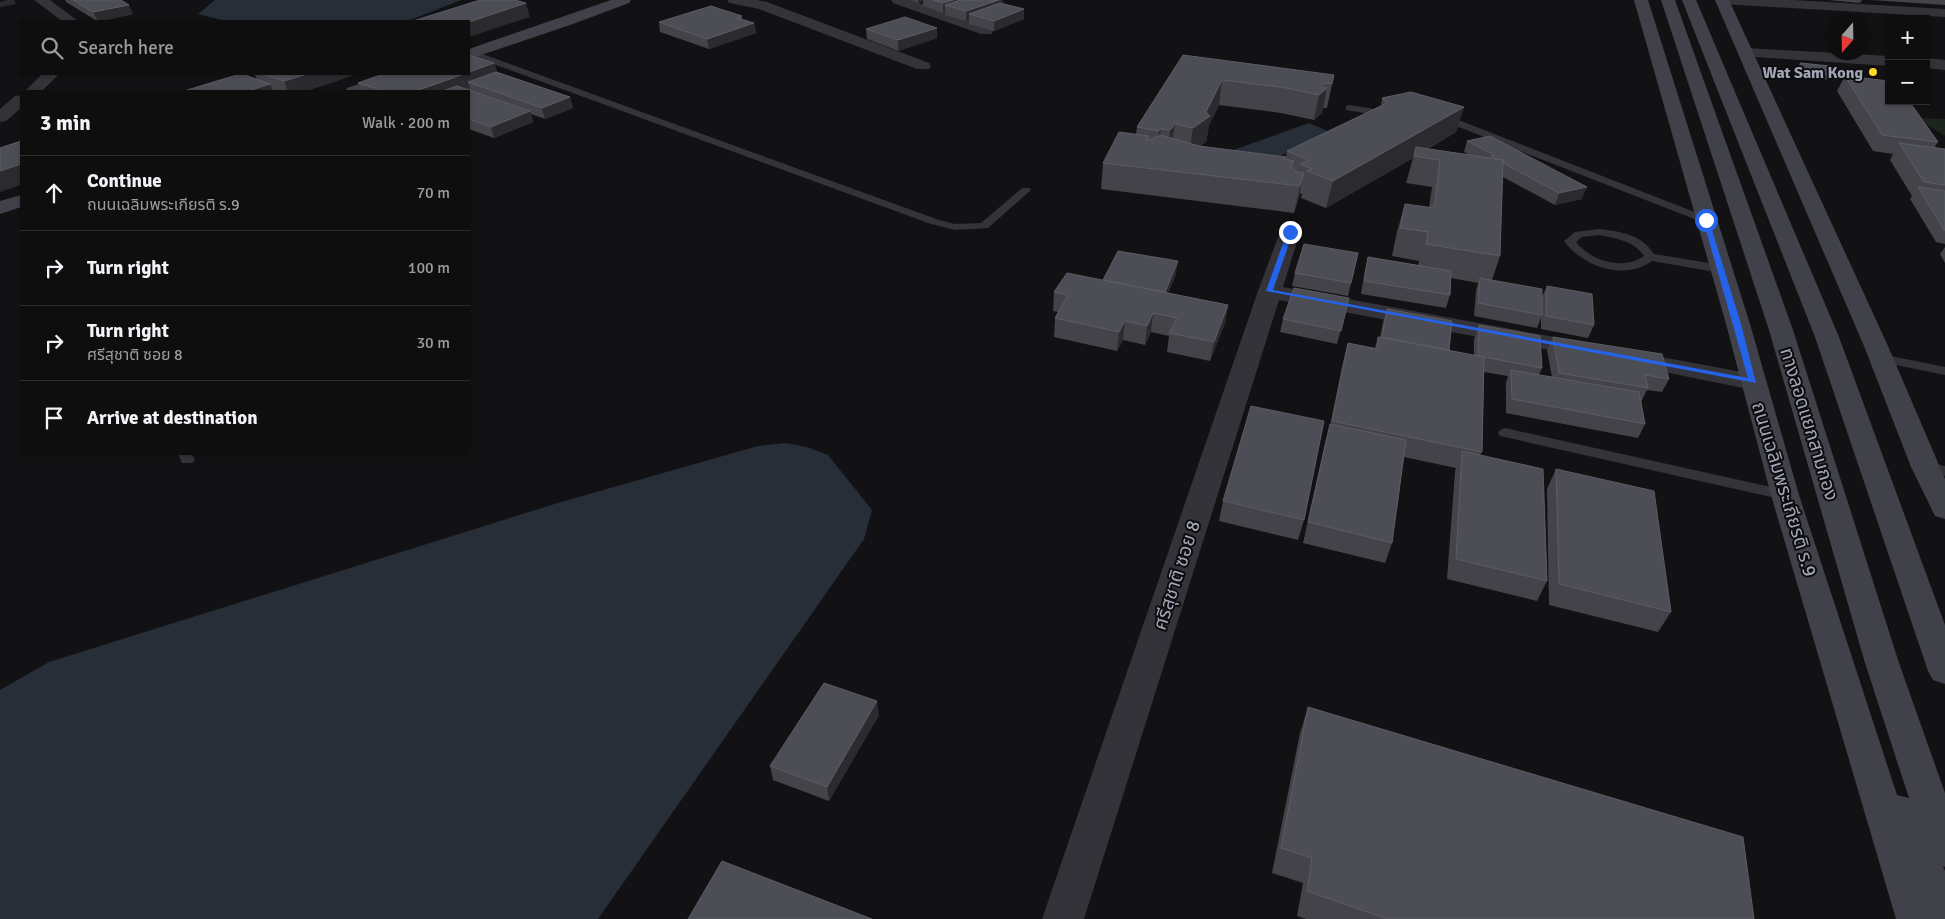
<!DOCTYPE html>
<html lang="en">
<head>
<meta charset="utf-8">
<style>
  body { margin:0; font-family:Signika,"Noto Sans Thai",sans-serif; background:#1c1c1d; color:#f1f3f6 }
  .controls { position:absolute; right:15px; top:15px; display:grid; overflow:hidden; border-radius:0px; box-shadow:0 1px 4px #0004 }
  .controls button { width:45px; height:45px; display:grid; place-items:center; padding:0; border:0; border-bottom:1px solid #2e2e2f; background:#0e0e0f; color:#f1f3f6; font:25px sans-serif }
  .compass { position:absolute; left:1825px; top:15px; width:45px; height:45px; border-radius:50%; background:#0e0e0f; box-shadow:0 1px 4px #0004; rotate:200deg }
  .stop { position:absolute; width:15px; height:15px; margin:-11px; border:4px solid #2563eb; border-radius:50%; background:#fff }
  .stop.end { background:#2563eb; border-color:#fff; box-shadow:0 1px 5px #0008 }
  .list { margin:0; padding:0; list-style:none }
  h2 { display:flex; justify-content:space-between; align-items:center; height:65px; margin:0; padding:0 20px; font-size:21px }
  h2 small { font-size:16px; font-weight:400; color:#9b9c9e }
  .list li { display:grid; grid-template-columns:32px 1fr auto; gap:15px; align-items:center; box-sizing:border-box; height:75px; padding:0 20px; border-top:1px solid #2e2e2f }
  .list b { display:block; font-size:19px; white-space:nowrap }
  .list p { margin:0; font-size:16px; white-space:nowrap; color:#9b9c9e }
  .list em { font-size:16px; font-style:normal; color:#9b9c9e }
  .icon { flex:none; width:28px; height:28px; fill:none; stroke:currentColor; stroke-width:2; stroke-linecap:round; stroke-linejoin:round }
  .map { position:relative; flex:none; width:1945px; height:919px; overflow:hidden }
  .search { position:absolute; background:#0e0e0f; box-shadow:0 1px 4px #0004; left:20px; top:20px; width:450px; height:55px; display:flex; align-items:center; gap:12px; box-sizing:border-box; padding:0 18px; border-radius:0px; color:#9b9c9e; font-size:19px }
  .panel { position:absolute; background:#0e0e0f; box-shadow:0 1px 4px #0004; left:20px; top:90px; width:450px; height:365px; border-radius:0px }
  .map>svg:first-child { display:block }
  .green { fill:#1c241e }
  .water { fill:#272e38 }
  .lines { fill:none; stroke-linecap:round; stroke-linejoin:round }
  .lane { fill:#333339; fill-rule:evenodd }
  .street { fill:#333339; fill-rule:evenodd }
  .secondary { fill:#404149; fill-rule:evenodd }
  .wall { fill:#434349 }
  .shaded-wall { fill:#2b2b2f }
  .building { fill:#4d4e55; stroke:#5b5c64 }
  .route { fill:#2563eb }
  .poi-dot { fill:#ffda1e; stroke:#0d0d0f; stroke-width:2 }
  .labels { text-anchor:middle; stroke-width:4; stroke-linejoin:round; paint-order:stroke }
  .far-poi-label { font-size:16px; font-weight:bold; fill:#a2a5b5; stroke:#0d0d0f; text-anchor:end }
  .street-label { font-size:19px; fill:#a2a5b5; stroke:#0d0d0f }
</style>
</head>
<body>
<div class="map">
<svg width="1945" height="919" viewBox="0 0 1945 919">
  <rect width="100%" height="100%" fill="#121214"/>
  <path class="green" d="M 1917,118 L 1945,119 L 1945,136 Z"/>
  <path class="water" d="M 215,0 L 461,0 L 408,21 L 225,21 L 198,14 Z
    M 1309,123 L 1332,133 L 1244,172 L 1214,157 Z
    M 786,443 L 807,447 L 828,455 L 872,510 L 864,539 L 598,919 L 0,919 L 0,690 L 49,662 L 561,502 L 758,446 Z"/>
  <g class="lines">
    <path class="lane" d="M 469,51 L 474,51 L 939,220 L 955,224 L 981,223 L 1022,188 L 1030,188 L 1031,190 L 988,228 L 955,230 L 931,224 L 469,55 Z
      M 1349,105 L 1388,111 L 1393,114 L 1388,117 L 1346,110 L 1346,106 Z
      M 1438,118 L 1461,121 L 1710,218 L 1712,220 L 1710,222 L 1702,222 L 1456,126 L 1435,123 L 1433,121 Z
      M 1599,229 C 1622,232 1641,234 1654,254 L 1721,265 L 1727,269 L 1721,273 L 1652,261 C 1624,281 1583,267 1564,241 L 1575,232 ZM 1599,235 C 1616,238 1634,241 1644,256 C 1623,271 1591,261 1576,242 L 1582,237 Z
      M 1881,354 L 1945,367 L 1945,375 L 1876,361 L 1874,358 Z
      M 1505,428 L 1785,490 L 1791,491 L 1793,495 L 1791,499 L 1785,500 L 1500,436 L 1498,433 L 1500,430 Z
      M 178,454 L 192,454 L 195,460 L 192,463 L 182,463 Z
      M 1925,462 L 1945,466 L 1945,476 L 1920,470 L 1917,467 L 1920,464 Z"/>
    <path class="street" d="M 34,0 L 50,0 L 78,21 L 62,21 Z
      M 727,0 L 757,0 L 767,2 L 929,63 L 931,66 L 929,69 L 917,69 L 759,9 L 729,3 Z
      M 891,0 L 911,0 L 991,28 L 993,31 L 991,34 L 981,34 L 893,3 Z
      M 1715,0 L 1793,0 L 1945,9 L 1945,17 L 1722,4 Z
      M 1746,48 L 1889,56 L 1889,66 L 1741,56 L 1738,53 L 1741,50 Z
      M 1926,58 L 1945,60 L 1945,70 L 1926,68 Z
      M 42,74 L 59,74 L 42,91 L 25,91 Z
      M 21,95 L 21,108 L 6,121 L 0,122 L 0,109 L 15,96 Z
      M 1290,226 L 1297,228 L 1300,232 L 1283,287 L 1587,343 L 1596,345 L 1599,350 L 1596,355 L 1587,357 L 1279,300 L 1084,919 L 1042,919 L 1258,291 L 1280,232 L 1283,228 Z
      M 1629,351 L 1753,374 L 1762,377 L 1766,382 L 1762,387 L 1753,390 L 1620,363 L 1617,358 L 1620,353 Z"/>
    <path class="secondary" d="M 611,0 L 631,0 L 629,3 L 573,24 L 469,59 L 469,49 Z
      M 1634,0 L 1648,0 L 1750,324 L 1799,495 L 1897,795 L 1909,798 L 1865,663 L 1769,330 L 1661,0 L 1675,0 L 1793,330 L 1899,663 L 1945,793 L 1945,867 L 1943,866 L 1945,871 L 1945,919 L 1896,919 L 1771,495 L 1726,324 Z
      M 1682,0 L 1696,0 L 1839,337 L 1945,625 L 1945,684 L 1933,680 L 1928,671 L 1815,337 Z
      M 1715,0 L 1729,0 L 1888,346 L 1945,479 L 1945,519 L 1935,516 L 1911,467 L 1864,346 Z
      M 391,74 L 415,74 L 413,77 L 369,91 L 345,91 L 347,88 Z
      M 21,195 L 21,207 L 0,214 L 0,201 Z"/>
  </g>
  <path class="wall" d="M 65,0 L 121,0 L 133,14 L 101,21 L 97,21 L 66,2 Z
    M 910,0 L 1003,0 L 1003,4 L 1024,9 L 1024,19 L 994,31 L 969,24 L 969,20 L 966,21 L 945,15 L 945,12 L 943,13 L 923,6 L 923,1 L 918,3 Z
    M 1828,0 L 1862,0 L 1860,3 Z
    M 1871,0 L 1945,0 L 1945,5 Z
    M 742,16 L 742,19 L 754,23 L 756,33 L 709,49 L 660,32 L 659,22 Z
    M 937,28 L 937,38 L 898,51 L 867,39 L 866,29 Z
    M 1183,55 L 1334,75 L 1327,108 L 1323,108 L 1322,113 L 1314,120 L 1281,113 L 1219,105 L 1209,125 L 1206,142 L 1200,146 L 1286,157 L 1287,151 L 1381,106 L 1382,98 L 1464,107 L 1456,132 L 1428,149 L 1469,155 L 1464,152 L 1467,141 L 1582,199 L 1555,205 L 1503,177 L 1500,256 L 1492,280 L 1542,297 L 1547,286 L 1594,325 L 1588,338 L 1541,329 L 1541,318 L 1537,328 L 1474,316 L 1476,291 L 1478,283 L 1451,278 L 1450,295 L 1446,308 L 1361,294 L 1365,270 L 1368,257 L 1418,265 L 1419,261 L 1392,256 L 1397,232 L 1405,204 L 1429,208 L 1432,187 L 1406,183 L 1413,158 L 1326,208 L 1301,198 L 1302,194 L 1300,193 L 1294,213 L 1101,189 L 1103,163 L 1136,134 L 1137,127 Z
    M 494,63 L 497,72 L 570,97 L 573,108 L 545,119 L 531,114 L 533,122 L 494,138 L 469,129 L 469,91 L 361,91 L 358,83 L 469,74 Z
    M 1800,63 L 1834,75 L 1831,80 L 1801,77 L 1797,68 Z
    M 254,74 L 357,74 L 306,91 L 275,91 L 273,90 L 273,91 L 257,79 Z
    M 1845,76 L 1938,142 L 1934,148 L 1945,149 L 1945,244 L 1936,242 L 1910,199 L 1912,196 L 1890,160 L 1893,154 L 1873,151 L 1837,91 Z
    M 1945,247 L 1945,263 L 1940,254 Z
    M 1358,253 L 1348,296 L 1292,286 L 1295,273 Z
    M 1176,274 L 1168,293 L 1228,305 L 1225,323 L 1210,361 L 1167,352 L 1169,336 L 1151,332 L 1145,345 L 1123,340 L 1117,351 L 1054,337 L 1055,318 L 1058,312 L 1053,311 L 1054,292 L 1103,280 Z
    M 1349,298 L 1337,344 L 1280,332 L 1283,319 Z
    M 1387,309 L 1452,321 L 1449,351 L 1474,355 L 1474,339 L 1479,325 L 1542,368 L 1539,375 L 1552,377 L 1547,350 L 1553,337 L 1669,379 L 1662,392 L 1647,390 L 1641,402 L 1645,424 L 1638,438 L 1506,413 L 1506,383 L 1508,376 L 1484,372 L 1482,452 L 1480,455 L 1547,581 L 1537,601 L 1447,579 L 1455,472 L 1456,468 L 1404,457 L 1392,543 L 1385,563 L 1303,543 L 1325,443 L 1330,426 L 1343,362 L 1348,343 L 1375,348 L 1378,337 L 1380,338 L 1383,322 Z
    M 1556,469 L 1671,612 L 1658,632 L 1549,605 L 1547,489 Z
    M 1223,501 L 1304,520 L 1298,540 L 1219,521 Z
    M 1308,707 L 1754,919 L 1306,919 L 1297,916 L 1303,883 L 1272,873 L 1300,733 Z
    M 879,715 L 829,801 L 773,780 L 770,766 Z"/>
  <path class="shaded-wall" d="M 8,0 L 14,0 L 16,4 L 0,7 L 0,2 Z
    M 918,0 L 923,0 L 923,1 L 918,3 Z
    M 953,0 L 981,0 L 945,5 L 945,12 L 943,13 L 943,3 Z
    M 999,0 L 1003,0 L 1003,8 L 969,14 L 969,20 L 966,21 L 966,11 Z
    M 526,3 L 530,17 L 469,37 L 469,22 Z
    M 129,5 L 133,14 L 101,21 L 98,21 L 93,12 Z
    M 1024,9 L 1024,19 L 994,31 L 994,21 Z
    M 754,23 L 756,33 L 709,49 L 707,39 Z
    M 937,28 L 937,38 L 898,51 L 898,40 Z
    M 494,63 L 499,78 L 468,82 L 470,88 L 463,91 L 416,91 L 464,74 L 469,74 L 469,72 Z
    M 307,74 L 357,74 L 306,91 L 288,91 L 284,81 Z
    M 1222,80 L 1219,105 L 1209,125 L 1206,142 L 1189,154 L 1193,128 L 1206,112 Z
    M 1325,83 L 1323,92 L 1327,88 L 1322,113 L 1314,120 L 1319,95 Z
    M 270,84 L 273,91 L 248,91 Z
    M 570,97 L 573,108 L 545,119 L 542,108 Z
    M 1464,107 L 1456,132 L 1413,157 L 1416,147 L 1413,158 L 1326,208 L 1333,181 Z
    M 530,111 L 533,122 L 494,138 L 491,127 Z
    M 1175,124 L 1171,150 L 1167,156 L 1170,130 Z
    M 1161,129 L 1158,155 L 1156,157 L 1159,131 Z
    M 21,164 L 21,185 L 0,192 L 0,171 Z
    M 1304,173 L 1298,201 L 1294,213 L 1300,186 Z
    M 1587,187 L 1582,199 L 1555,205 L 1559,193 Z
    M 1178,261 L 1176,274 L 1162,308 L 1163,295 Z
    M 1228,305 L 1225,323 L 1210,361 L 1214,342 Z
    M 1153,313 L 1151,332 L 1145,345 L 1147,326 Z
    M 1125,321 L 1123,340 L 1117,351 L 1119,332 Z
    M 877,701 L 879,715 L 829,801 L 827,787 Z"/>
  <path class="building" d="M 73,0 L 121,0 L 129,5 L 93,12 Z
    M 480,0 L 515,0 L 526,3 L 469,22 L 469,21 L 413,21 Z
    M 933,0 L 953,0 L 943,3 Z
    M 960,0 L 999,0 L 966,11 L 945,5 Z
    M 1000,3 L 1024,9 L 994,21 L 969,14 Z
    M 711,6 L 742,16 L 737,18 L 754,23 L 707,39 L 659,22 Z
    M 905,17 L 937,28 L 898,40 L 866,29 Z
    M 469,55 L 494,63 L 469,72 Z
    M 1183,55 L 1334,75 L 1332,84 L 1325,83 L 1322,87 L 1327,88 L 1319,95 L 1286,88 L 1222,80 L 1206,112 L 1210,116 L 1193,128 L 1175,124 L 1170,130 L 1161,129 L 1159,131 L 1137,127 Z
    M 1800,63 L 1830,66 L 1834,75 L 1804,71 Z
    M 496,72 L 570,97 L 542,108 L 468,82 Z
    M 240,74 L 242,74 L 270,84 L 248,91 L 184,91 Z
    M 262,74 L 307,74 L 284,81 Z
    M 383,74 L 464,74 L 416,91 L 384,91 L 358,83 Z
    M 1845,76 L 1889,81 L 1889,101 L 1909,101 L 1938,142 L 1882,135 Z
    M 457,86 L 530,111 L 491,127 L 469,119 L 469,91 L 443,91 Z
    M 1411,92 L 1464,107 L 1333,181 L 1307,171 L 1312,169 L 1300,164 L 1308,160 L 1287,151 L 1387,103 L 1382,98 Z
    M 1119,132 L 1149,136 L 1146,141 L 1161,135 L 1199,146 L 1286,157 L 1284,159 L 1294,161 L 1291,167 L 1297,172 L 1304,173 L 1300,186 L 1103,163 Z
    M 1490,136 L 1587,187 L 1559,193 L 1503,163 L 1503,160 L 1495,159 L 1491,156 L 1495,155 L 1467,141 Z
    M 21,141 L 21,164 L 0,171 L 0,148 Z
    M 1899,143 L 1945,149 L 1945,185 L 1924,182 Z
    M 1416,147 L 1503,160 L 1500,256 L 1426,244 L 1428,232 L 1400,228 L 1405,204 L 1434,208 L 1440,160 L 1414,156 Z
    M 1918,187 L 1945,191 L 1945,230 L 1944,230 Z
    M 1304,244 L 1358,253 L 1351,283 L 1295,273 Z
    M 1118,251 L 1178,261 L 1165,292 L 1103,280 Z
    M 1368,257 L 1451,271 L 1450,295 L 1364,281 Z
    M 1067,273 L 1228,305 L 1214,342 L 1169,333 L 1177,318 L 1153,313 L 1147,326 L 1125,321 L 1119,332 L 1055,318 L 1068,295 L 1054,292 Z
    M 1480,278 L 1542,289 L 1542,315 L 1478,303 Z
    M 1547,286 L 1592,294 L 1594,325 L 1546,316 Z
    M 1294,288 L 1349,298 L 1341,331 L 1283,319 Z
    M 1387,309 L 1452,321 L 1449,350 L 1382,337 Z
    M 1479,325 L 1540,336 L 1542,368 L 1478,356 Z
    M 1378,337 L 1484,357 L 1482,452 L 1332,421 L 1348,343 L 1377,349 Z
    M 1553,337 L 1662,354 L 1669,379 L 1645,375 L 1648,388 L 1559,373 Z
    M 1511,370 L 1639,392 L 1645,424 L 1512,399 Z
    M 1251,406 L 1324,421 L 1304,520 L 1223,501 Z
    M 1330,424 L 1406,440 L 1392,543 L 1308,522 Z
    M 1462,451 L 1543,469 L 1547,581 L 1456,559 Z
    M 1556,469 L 1654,491 L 1671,612 L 1559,584 Z
    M 824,683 L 877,701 L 827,787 L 770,766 Z
    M 1308,707 L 1743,837 L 1754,919 L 1387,919 L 1307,891 L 1312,858 L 1281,848 Z
    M 722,861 L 872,919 L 688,919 Z"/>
  <path class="route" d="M 1706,218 L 1709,220 L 1741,324 L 1756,383 L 1266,291 L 1287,232 L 1290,230 L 1293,232 L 1273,290 L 1748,378 L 1703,220 Z"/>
  <circle class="poi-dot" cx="1873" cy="72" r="5"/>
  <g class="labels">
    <g class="far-poi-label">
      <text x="1863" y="78">Wat Sam Kong</text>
    </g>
    <g class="street-label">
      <text transform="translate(1810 424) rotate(73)" y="7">ทางลอดแยกสามกอง</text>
      <text transform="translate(1785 489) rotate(73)" y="7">ถนนเฉลิมพระเกียรติ ร.9</text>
      <text transform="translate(1176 575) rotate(-72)" y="7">ศรีสุชาติ ซอย 8</text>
    </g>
  </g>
</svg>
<div class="controls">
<button>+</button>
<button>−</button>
</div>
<svg class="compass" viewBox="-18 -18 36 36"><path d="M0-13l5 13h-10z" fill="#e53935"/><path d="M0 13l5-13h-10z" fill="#9b9c9e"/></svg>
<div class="stop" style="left:1706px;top:220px"></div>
<div class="stop end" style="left:1290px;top:232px"></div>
<div class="search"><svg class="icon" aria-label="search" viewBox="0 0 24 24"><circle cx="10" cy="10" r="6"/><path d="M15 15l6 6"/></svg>Search here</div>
<section class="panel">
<h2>3 min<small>Walk · 200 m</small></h2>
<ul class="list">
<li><svg class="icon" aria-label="ahead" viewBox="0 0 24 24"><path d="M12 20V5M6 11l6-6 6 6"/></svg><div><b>Continue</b><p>ถนนเฉลิมพระเกียรติ ร.9</p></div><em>70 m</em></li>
<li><svg class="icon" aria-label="right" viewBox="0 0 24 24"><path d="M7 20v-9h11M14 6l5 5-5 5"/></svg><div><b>Turn right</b></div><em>100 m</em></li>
<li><svg class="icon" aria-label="right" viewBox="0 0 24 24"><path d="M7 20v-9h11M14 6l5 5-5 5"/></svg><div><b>Turn right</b><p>ศรีสุชาติ ซอย 8</p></div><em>30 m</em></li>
<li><svg class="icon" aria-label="arrive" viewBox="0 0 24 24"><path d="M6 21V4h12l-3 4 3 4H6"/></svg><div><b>Arrive at destination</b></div></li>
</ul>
</section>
</div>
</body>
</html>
